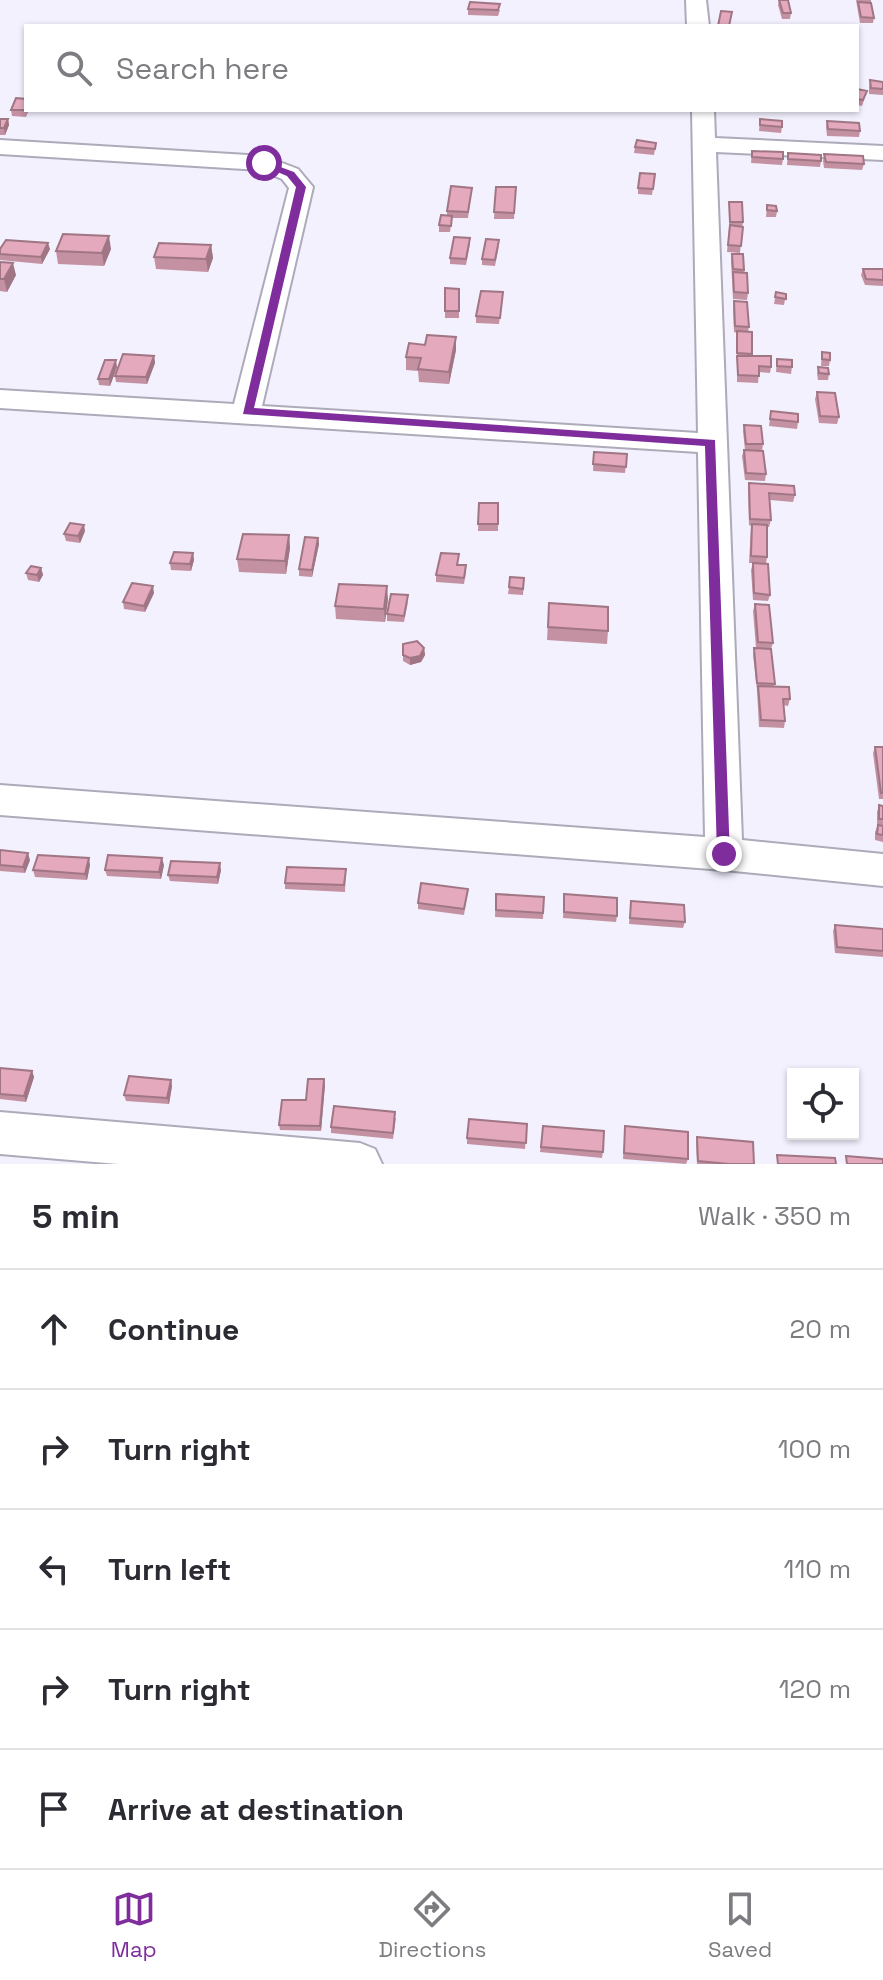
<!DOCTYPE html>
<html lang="en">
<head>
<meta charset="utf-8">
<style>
  body { margin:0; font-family:"Space Grotesk",sans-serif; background:#f7f7f7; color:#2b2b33 }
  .controls { position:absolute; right:24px; bottom:24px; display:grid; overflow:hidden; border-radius:0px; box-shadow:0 2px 6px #0004 }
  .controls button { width:72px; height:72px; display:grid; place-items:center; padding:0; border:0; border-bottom:2px solid #e1e1e2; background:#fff; color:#2b2b33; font:40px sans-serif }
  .stop { position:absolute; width:24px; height:24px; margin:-18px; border:6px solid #7f2d9d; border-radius:50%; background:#fff }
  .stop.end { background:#7f2d9d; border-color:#fff; box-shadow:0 2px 8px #0008 }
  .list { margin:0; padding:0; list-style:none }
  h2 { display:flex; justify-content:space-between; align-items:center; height:104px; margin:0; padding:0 32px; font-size:34px }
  h2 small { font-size:26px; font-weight:400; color:#7c7c81 }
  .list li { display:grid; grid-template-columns:52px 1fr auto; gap:24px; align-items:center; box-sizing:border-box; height:120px; padding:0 32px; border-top:2px solid #e1e1e2 }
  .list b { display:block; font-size:30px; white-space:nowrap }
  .list em { font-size:26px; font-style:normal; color:#7c7c81 }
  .icon { flex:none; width:44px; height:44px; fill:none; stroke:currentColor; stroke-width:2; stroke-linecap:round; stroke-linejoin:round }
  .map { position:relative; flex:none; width:883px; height:1164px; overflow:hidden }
  .search { position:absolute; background:#fff; box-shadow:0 2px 6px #0004; left:24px; right:24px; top:24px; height:88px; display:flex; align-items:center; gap:20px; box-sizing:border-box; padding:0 28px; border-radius:0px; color:#7c7c81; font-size:30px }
  .sheet { height:704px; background:#fff }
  nav { display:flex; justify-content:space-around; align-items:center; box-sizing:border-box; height:112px; border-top:2px solid #e1e1e2; background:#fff; font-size:22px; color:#7c7c81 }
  nav a { display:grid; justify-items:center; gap:4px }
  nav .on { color:#7f2d9d }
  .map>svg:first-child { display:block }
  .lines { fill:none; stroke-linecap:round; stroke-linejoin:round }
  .minor-casing { stroke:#adaaba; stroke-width:4 }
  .minor { fill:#fff; fill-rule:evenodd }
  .wall { fill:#c491a3 }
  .shaded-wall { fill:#a07684 }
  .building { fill:#e4a9bd; stroke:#a07684; stroke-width:2 }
  .route { fill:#7f2d9d }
</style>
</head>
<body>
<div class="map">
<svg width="883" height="1164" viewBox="0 0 883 1164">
  <rect width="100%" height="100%" fill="#f3f1fe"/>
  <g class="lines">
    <defs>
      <path id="minor" d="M 686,0 L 706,0 L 709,26 L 687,26 Z
        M 692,110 L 714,110 L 715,138 L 883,146 L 883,160 L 716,152 L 742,840 L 883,854 L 883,886 L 724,870 L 0,815 L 0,785 L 705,837 L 698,452 L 0,408 L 0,390 L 234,404 L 289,188 L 282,179 L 260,170 L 0,154 L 0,140 L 264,156 L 298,169 L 313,187 L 262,406 L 698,433 Z
        M 0,1112 L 360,1143 L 375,1149 L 382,1164 L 118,1164 L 0,1154 Z"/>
    </defs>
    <use href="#minor" class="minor-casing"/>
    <use href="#minor" class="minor"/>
  </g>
  <path class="wall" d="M 779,0 L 791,13 L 790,19 L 782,19 L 778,5 Z
    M 856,0 L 871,0 L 871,3 L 874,18 L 873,23 L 860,23 Z
    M 468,9 L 500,10 L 498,16 L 468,15 Z
    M 870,80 L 883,82 L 883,95 L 869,94 L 869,87 Z
    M 857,89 L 865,97 L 862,106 L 857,105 Z
    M 11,110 L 29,110 L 26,117 L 12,116 Z
    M 0,119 L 8,119 L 9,125 L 5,135 L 0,135 Z
    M 760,119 L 782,127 L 781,133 L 759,131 Z
    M 827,121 L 860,131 L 859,137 L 827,136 L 826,127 Z
    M 656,143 L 654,155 L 634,153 L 635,147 Z
    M 752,151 L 783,159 L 782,165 L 751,163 Z
    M 788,153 L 821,161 L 820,167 L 787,165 Z
    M 824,154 L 864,164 L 862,170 L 824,168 L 823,161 Z
    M 655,174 L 652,195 L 638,194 L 638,188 Z
    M 496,187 L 516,187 L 514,219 L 494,219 Z
    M 472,188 L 468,218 L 452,218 L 450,232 L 439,232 L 439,225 L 447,215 L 447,211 Z
    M 729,202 L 743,222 L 740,253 L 727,252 L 729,228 Z
    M 767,205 L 777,211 L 776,217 L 766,217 Z
    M 470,244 L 466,265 L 450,264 L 450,258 Z
    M 211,245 L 213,258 L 208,272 L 156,269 L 154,257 Z
    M 499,246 L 495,266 L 482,265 L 482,259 Z
    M 0,249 L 50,249 L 42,264 L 0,260 Z
    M 111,249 L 104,266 L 58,264 L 56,251 Z
    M 732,254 L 744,270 L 748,293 L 747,300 L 733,299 L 731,260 Z
    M 0,262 L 16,275 L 7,292 L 0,291 Z
    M 863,269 L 883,269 L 883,286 L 865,285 L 861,275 Z
    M 445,288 L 459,289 L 459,318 L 445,318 Z
    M 503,292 L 499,324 L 476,323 L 476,316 Z
    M 776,292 L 786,294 L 784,305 L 774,304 Z
    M 734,301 L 749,327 L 748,332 L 752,332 L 752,356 L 771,367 L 770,373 L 759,372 L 758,383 L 737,382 L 737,333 L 734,332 L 733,308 Z
    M 456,337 L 456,350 L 449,384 L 419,382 L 418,371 L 406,370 L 406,357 L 425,345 Z
    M 822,352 L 830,360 L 829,366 L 821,366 Z
    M 154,356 L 155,363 L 147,384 L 116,382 L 115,376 Z
    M 777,359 L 792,367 L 791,374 L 776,372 Z
    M 117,367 L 110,386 L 99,385 L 98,379 Z
    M 818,367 L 829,374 L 828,380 L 818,380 L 817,374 Z
    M 817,392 L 839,417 L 837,424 L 819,423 L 815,399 Z
    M 771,411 L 798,422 L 797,429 L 769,426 Z
    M 744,425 L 763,444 L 762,451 L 766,474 L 765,481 L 745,480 L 742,456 L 744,450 L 745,450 L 743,431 Z
    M 594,452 L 627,454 L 625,473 L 593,471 Z
    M 749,483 L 795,495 L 793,502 L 770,500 L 771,520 L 769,527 L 767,527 L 767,557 L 766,564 L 770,595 L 768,601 L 753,600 L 751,570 L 753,563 L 759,563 L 749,563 L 751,526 L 749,525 L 748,490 Z
    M 479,503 L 498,503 L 498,531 L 478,531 Z
    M 85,531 L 80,543 L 66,541 L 64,534 Z
    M 289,535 L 290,548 L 286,574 L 239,572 L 237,559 Z
    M 318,538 L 319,544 L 312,577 L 299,576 L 299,569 Z
    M 193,553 L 194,560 L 191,571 L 171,570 L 170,563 Z
    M 458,565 L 466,572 L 464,584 L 436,582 L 436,575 Z
    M 41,568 L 43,575 L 39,582 L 28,580 L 26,573 Z
    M 524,578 L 523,595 L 508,594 L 509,587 Z
    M 154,593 L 145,612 L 124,609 L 123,602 Z
    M 388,599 L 385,622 L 336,619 L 335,606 Z
    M 408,602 L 404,622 L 387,621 L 387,614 Z
    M 549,603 L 608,631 L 607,644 L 547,640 Z
    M 755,604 L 773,643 L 771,649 L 756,648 L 753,611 Z
    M 403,644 L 424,648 L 425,655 L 421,662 L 410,665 L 403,661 Z
    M 754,648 L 775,684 L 774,686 L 790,699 L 788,706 L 783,705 L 785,721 L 784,728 L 759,727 L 757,690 L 753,655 Z
    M 875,747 L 883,747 L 883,799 L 879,799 L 873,753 Z
    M 879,805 L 883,806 L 883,826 L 877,825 L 877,812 Z
    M 878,825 L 883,826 L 883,842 L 875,840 L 875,832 Z
    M 0,850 L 30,860 L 25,873 L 0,871 Z
    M 90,865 L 87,880 L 35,877 L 33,870 Z
    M 164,865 L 161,879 L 107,876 L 105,870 Z
    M 346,869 L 345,892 L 285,889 L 285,883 Z
    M 221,870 L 218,884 L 170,881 L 168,875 Z
    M 496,894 L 544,897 L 543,919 L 495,917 Z
    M 564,894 L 617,916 L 616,922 L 563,918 Z
    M 467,896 L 464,915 L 418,909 L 418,903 Z
    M 631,901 L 685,922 L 683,928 L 629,924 Z
    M 835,925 L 883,929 L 883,957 L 835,953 L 833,931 Z
    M 0,1068 L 32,1071 L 34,1077 L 26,1102 L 0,1099 Z
    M 324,1079 L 325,1085 L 321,1131 L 280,1130 L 279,1125 L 306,1100 Z
    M 171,1080 L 172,1086 L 169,1104 L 126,1101 L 124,1095 Z
    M 396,1118 L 393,1139 L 331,1133 L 331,1127 Z
    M 527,1124 L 525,1149 L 467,1144 L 467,1138 Z
    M 543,1126 L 603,1152 L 602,1158 L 540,1152 Z
    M 625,1126 L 688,1159 L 686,1164 L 623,1159 Z
    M 697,1137 L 754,1164 L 697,1164 L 696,1143 Z"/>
  <path class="shaded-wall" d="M 8,119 L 9,125 L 5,135 L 4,128 Z
    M 109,236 L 111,249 L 104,266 L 102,253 Z
    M 48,243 L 50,249 L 42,264 L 41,257 Z
    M 211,245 L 213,258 L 208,272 L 206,259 Z
    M 13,263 L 16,275 L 7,292 L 4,279 Z
    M 456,337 L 456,350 L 449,384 L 449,372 Z
    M 154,356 L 155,363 L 147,384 L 146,377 Z
    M 116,360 L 117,367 L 110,386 L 109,379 Z
    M 84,525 L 85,531 L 80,543 L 78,536 Z
    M 289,535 L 290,548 L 286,574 L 285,561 Z
    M 318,538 L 319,544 L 312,577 L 312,570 Z
    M 193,553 L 194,560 L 191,571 L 190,564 Z
    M 41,568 L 43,575 L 39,582 L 37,575 Z
    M 153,586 L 154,593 L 145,612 L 144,606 Z
    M 387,586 L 388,599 L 385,622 L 384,609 Z
    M 424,648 L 425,655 L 421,662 L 410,665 L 410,658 Z
    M 28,853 L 30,860 L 25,873 L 23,867 Z
    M 89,858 L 90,865 L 87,880 L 85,874 Z
    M 162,858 L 164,865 L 161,879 L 159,872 Z
    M 220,863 L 221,870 L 218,884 L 217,877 Z
    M 32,1071 L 34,1077 L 26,1102 L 24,1096 Z
    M 324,1079 L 325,1085 L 321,1131 L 320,1126 Z
    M 171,1080 L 172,1086 L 169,1104 L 167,1098 Z"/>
  <path class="building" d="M 779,0 L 788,0 L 791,13 L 783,13 Z
    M 470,2 L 500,4 L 498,10 L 468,9 Z
    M 858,2 L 871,3 L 874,18 L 861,17 Z
    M 721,11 L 732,12 L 729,26 L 718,26 Z
    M 870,80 L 883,82 L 883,89 L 871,88 Z
    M 857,89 L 867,91 L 863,100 L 857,99 Z
    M 16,98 L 26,99 L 25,110 L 11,110 Z
    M 0,119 L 8,119 L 4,128 L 0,128 Z
    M 760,119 L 782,121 L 782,127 L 760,125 Z
    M 827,121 L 859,123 L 860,131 L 828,129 Z
    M 637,140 L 656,143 L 655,149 L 635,147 Z
    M 752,151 L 783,152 L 783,159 L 752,157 Z
    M 788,153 L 821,155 L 821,161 L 788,159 Z
    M 824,154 L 863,156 L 864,164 L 826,162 Z
    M 640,173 L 655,174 L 653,189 L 638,188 Z
    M 451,186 L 472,188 L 468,212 L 447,211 Z
    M 496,187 L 516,187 L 514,213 L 494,212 Z
    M 729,202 L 742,202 L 743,222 L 730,222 Z
    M 767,205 L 776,206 L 777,211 L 767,210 Z
    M 441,215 L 452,216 L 451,226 L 439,225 Z
    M 730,225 L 743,227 L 741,246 L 728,245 Z
    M 63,234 L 109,236 L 102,253 L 56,251 Z
    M 454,237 L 470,238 L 466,259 L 450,258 Z
    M 486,239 L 499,240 L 495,260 L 482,259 Z
    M 6,240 L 48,243 L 41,257 L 0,254 L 0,249 Z
    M 159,243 L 211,245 L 206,259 L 154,257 Z
    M 732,254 L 743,254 L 744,270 L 733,269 Z
    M 0,262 L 13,263 L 4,279 L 0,279 Z
    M 863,269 L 883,269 L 883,280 L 866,279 Z
    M 733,272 L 747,273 L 748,293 L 734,292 Z
    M 445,288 L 459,289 L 459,311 L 445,311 Z
    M 481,291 L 503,292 L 500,318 L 476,316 Z
    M 776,292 L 786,294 L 786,299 L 775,297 Z
    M 734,301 L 747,302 L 749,327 L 735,326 Z
    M 737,331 L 752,332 L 752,354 L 737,353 Z
    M 427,335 L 456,337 L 449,372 L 418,369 L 421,358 L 406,357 L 409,343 L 425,345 Z
    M 822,352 L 830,353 L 830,360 L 822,359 Z
    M 123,354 L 154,356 L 146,377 L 115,376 Z
    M 737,356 L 771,356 L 771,367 L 759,366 L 759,376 L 738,375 Z
    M 777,359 L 792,360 L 792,367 L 777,366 Z
    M 105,360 L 116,360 L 109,379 L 98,379 Z
    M 818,367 L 828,368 L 829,374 L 819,373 Z
    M 817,392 L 835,393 L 839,417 L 820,416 Z
    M 771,411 L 798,414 L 798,422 L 770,419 Z
    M 744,425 L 761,426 L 763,444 L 746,444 Z
    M 744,450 L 763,451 L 766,474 L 746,473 Z
    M 594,452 L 627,454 L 626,467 L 593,464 Z
    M 749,483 L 794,486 L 795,495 L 769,493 L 771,520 L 750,519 Z
    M 479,503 L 498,503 L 498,524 L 478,524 Z
    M 70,523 L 84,525 L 78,536 L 64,534 Z
    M 752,524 L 767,525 L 767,557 L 751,556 Z
    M 243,534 L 289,535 L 285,561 L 237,559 Z
    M 305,537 L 318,538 L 312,570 L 299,569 Z
    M 174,552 L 193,553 L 190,564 L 170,563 Z
    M 441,553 L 459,554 L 457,565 L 466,565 L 464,578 L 436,575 Z
    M 753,563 L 768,564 L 770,595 L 754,593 Z
    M 31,566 L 41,568 L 37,575 L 26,573 Z
    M 510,577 L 524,578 L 523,589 L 509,587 Z
    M 132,583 L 153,586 L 144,606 L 123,602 Z
    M 339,584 L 387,586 L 384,609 L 335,606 Z
    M 391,594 L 408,595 L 404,616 L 387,614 Z
    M 549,603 L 608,607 L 608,631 L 548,627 Z
    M 755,604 L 769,605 L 773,643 L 758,642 Z
    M 417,641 L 424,648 L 420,656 L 410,658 L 403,655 L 403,644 Z
    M 754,648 L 771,649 L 775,684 L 757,683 Z
    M 758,686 L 789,687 L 790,699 L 783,699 L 785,721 L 761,720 Z
    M 875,747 L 883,747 L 883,793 L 881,793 Z
    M 879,805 L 883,806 L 883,819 L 879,819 Z
    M 878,825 L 883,826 L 883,835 L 877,834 Z
    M 0,850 L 28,853 L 23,867 L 0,865 Z
    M 38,855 L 89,858 L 85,874 L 33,870 Z
    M 108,855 L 162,858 L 159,872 L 105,870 Z
    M 171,861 L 220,863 L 217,877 L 168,875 Z
    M 287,867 L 346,869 L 344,885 L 285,883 Z
    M 421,883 L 468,889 L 464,909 L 418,903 Z
    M 496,894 L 544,897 L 543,913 L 496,910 Z
    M 564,894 L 617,898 L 617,916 L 564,912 Z
    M 631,901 L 684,905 L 685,922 L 630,918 Z
    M 835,925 L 883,929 L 883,951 L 837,947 Z
    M 0,1068 L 32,1071 L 24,1096 L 0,1094 Z
    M 129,1076 L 171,1080 L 167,1098 L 124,1095 Z
    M 308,1079 L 324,1079 L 320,1126 L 279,1125 L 282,1100 L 306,1100 Z
    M 334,1106 L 395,1112 L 393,1133 L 331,1127 Z
    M 469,1119 L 527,1124 L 526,1143 L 467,1138 Z
    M 543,1126 L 604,1131 L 603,1152 L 541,1147 Z
    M 625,1126 L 688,1132 L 688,1159 L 624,1153 Z
    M 697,1137 L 753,1142 L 754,1164 L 729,1164 L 698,1161 Z
    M 777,1155 L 835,1158 L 836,1164 L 778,1164 Z
    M 846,1156 L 883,1159 L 883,1164 L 847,1164 Z"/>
  <path class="route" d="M 264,161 L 294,172 L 306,187 L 254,408 L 715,440 L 730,858 L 724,860 L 717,854 L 705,446 L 243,414 L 296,187 L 287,176 L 261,165 Z"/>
</svg>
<div class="controls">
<button><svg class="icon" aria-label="locate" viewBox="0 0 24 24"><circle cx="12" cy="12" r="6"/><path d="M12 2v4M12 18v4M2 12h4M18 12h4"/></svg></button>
</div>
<div class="stop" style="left:264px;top:163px"></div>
<div class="stop end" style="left:724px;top:854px"></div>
<div class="search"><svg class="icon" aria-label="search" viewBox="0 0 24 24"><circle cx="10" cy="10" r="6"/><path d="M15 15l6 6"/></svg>Search here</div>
</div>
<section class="sheet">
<h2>5 min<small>Walk · 350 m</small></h2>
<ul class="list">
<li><svg class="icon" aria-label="ahead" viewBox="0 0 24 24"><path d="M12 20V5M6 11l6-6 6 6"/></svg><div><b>Continue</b></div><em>20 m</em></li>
<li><svg class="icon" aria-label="right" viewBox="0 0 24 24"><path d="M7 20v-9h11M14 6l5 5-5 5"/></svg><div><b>Turn right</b></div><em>100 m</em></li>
<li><svg class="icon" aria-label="left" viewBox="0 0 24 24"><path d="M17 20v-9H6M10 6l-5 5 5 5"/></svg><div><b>Turn left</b></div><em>110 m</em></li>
<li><svg class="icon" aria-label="right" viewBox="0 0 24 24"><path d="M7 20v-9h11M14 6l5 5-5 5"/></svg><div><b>Turn right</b></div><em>120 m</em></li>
<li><svg class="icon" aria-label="arrive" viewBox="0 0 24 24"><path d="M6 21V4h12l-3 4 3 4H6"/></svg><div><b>Arrive at destination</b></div></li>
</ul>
</section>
<nav>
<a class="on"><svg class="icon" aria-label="map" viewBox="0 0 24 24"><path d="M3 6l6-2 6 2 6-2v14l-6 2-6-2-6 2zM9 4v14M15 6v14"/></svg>Map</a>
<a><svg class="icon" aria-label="directions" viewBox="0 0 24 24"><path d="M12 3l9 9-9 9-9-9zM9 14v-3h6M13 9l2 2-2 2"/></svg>Directions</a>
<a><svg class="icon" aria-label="saved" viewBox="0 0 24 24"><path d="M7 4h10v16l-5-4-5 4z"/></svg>Saved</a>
</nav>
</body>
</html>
